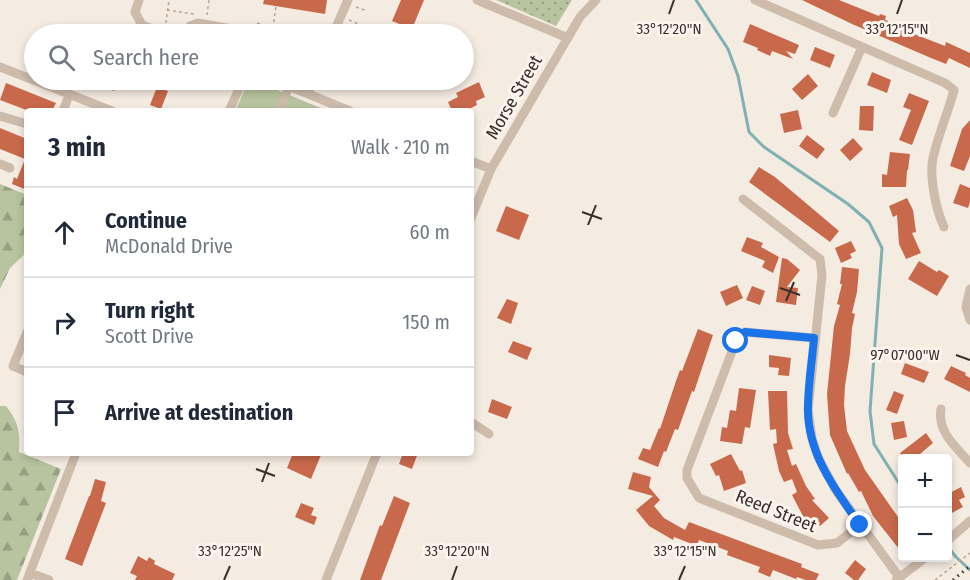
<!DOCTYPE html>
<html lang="en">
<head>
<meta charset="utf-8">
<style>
  body { margin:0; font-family:"Fira Sans Condensed",sans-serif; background:#f6f6f7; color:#1f2937 }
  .controls { position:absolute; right:18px; bottom:18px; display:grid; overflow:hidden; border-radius:6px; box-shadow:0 3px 9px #0003 }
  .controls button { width:54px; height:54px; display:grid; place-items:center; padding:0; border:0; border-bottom:2px solid #e0e1e3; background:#fff; color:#1f2937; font:30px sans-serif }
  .stop { position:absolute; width:18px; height:18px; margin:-14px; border:4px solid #1a73e8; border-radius:50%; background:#fff }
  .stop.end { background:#1a73e8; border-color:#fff; box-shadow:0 2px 6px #0008 }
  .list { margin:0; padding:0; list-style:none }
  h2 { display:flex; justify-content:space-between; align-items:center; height:78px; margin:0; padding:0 24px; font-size:26px }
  h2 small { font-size:20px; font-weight:400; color:#747a83 }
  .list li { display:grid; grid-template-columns:39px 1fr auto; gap:18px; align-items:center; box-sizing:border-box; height:90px; padding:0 24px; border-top:2px solid #e0e1e3 }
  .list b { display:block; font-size:22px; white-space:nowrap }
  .list p { margin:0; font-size:20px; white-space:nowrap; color:#747a83 }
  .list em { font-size:20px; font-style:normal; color:#747a83 }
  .icon { flex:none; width:33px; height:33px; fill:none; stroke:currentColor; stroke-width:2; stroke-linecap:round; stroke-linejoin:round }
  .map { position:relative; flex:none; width:970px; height:580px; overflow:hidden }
  .search { position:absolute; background:#fff; box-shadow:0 3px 9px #0003; left:24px; top:24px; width:450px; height:66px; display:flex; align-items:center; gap:15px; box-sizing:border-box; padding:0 21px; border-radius:33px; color:#747a83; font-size:22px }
  .panel { position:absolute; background:#fff; box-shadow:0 3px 9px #0003; left:24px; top:108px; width:450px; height:348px; border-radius:6px }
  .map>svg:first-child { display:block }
  .grass { fill:url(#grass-dots) }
  .forest { fill:url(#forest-firs) }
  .park { fill:#b8c4a0 }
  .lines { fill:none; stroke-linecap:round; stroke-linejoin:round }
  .stream { stroke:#7fb0b2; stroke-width:3 }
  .building { fill:#c8694b }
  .path { stroke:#b9a596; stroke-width:1.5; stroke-dasharray:3 3; stroke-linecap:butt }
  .minor { stroke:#cdbbac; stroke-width:9 }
  .rail { stroke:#3b302b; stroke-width:3; stroke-dasharray:1.5 4.5; stroke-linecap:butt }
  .route { stroke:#1a73e8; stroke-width:8 }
  .ticks { fill:none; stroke:#3b302b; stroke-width:2 }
  .labels { text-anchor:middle; stroke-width:6; stroke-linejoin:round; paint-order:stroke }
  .street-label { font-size:18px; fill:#3b302b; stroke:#fbf5ee }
  .ticks-label { font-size:15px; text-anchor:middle; fill:#3b302b; stroke:#fbf5ee; stroke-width:6; stroke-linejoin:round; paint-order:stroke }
</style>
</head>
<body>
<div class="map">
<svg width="970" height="580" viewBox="0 0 970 580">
  <defs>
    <pattern id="grass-dots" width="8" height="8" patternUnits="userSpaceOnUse" patternTransform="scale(1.5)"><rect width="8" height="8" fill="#b8c4a0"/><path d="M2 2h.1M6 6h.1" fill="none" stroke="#97a083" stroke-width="1.8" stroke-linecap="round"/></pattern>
    <pattern id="forest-firs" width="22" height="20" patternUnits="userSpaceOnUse" patternTransform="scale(1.5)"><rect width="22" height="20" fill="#b8c4a0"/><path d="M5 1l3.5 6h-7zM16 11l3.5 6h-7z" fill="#97a083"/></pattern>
  </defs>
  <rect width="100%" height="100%" fill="#f4ebe1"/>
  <path class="grass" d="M 496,0 L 572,0 L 556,26 Z"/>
  <path class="forest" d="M 0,184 L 27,195 L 27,252 L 10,268 L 0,289 Z
    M 0,406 L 6,406 C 19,423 20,431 19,452 L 61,469 L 17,580 L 0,580 Z"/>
  <path class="park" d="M 249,80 L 253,80 L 328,111 L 235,111 Z"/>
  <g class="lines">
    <path class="stream" d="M 696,0 L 728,49 L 738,76 L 749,132 L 764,147 L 848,204 L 869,222 L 882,248 L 870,411 L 874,444 L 902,488
      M 948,547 L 956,557 L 970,570"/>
  </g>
  <path class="building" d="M 264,0 L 327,0 L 325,14 L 263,4 Z
    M 401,0 L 424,0 L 412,29 L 392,21 Z
    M 802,0 L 839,0 L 879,16 L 880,14 L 886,16 L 885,20 L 911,28 L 909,32 L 945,46 L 946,42 L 970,53 L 970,68 L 949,58 L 946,64 L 931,58 L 852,24 Z
    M 750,24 L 799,45 L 795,54 L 786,51 L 793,59 L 772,51 L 770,56 L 757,50 L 758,48 L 743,42 Z
    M 815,47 L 835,55 L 830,68 L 810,60 Z
    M 872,72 L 891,80 L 887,93 L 867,85 Z
    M 808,74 L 818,86 L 802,100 L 792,89 Z
    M 86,80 L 119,80 L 114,91 Z
    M 479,82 L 485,97 L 476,101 L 477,105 L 465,111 L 452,111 L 448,102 L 458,97 L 456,93 Z
    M 6,83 L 56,103 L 52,111 L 29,111 L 0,100 Z
    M 157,87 L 168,91 L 161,109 L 150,105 Z
    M 909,93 L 929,101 L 912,145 L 899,140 L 911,110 L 903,107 Z
    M 860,106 L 874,106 L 873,131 L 859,130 Z
    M 798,110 L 802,129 L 784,133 L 780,114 Z
    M 970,120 L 970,156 L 964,171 L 950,166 L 962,129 Z
    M 0,128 L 27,139 L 27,190 L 12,184 L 14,177 L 17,179 L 25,159 L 0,149 Z
    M 807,135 L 825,149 L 817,159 L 799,146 Z
    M 853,138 L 863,149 L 850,161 L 840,150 Z
    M 890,152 L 910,154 L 908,170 L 907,170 L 906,187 L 882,187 L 882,174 L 887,175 Z
    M 759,167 L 775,177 L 839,231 L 830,242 L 749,182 Z
    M 960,184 L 970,188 L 970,202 L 968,208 L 953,203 Z
    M 907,198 L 913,210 L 916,232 L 912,233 L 921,253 L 906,259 L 899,244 L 897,215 L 893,217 L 889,206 Z
    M 506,206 L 529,215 L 519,240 L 496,231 Z
    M 747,237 L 763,243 L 761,247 L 779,257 L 773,273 L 762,267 L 765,261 L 741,251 Z
    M 851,241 L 856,251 L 850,254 L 852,258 L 841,263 L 835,248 Z
    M 782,258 L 787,259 L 800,270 L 787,287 L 798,288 L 796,305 L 776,302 Z
    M 919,261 L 937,272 L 939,270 L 949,276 L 937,296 L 908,279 Z
    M 842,267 L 859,269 L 857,292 L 852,313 L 855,314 L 852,328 L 850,354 L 845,386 L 844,405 L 847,431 L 865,470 L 903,524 L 903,554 L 873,516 L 861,491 L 859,492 L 848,473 L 847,474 L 830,435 L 827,394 L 834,326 L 840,305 L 837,304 L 842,284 L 840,284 Z
    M 737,285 L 743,298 L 726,306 L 720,292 Z
    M 752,286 L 765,291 L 760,305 L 746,300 Z
    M 507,299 L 518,303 L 511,324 L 497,318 Z
    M 698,329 L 713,335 L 694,392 L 692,391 L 678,430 L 675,429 L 666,452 L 664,451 L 658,467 L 638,459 L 643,448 L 650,450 L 659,428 L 660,429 L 676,381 L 680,370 L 682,371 Z
    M 513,341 L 532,348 L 527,360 L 508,352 Z
    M 769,355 L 791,358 L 789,376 L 778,375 L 779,368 L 769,367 Z
    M 905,363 L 929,372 L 924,383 L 901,374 Z
    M 951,366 L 966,373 L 965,375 L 970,378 L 970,392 L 944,379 Z
    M 739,388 L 756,390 L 750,428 L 745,427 L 742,444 L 720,441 L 722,427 L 727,428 L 730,410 L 736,411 Z
    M 768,391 L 787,391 L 788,433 L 793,449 L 787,450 L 792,466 L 796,464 L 806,486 L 815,499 L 812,500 L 829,518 L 820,526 L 815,521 L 811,525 L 804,518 L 792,495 L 797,492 L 792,479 L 784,482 L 779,471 L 773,444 L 777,443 L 776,429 L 770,430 Z
    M 894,391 L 904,395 L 897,414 L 886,410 Z
    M 492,399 L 512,407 L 507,419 L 488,412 Z
    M 904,421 L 907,437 L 894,440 L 891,423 Z
    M 926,433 L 933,443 L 914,459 L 905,459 L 900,453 Z
    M 293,453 L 316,453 L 321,455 L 311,479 L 287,468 Z
    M 403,453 L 418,453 L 412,469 L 399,464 Z
    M 731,454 L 740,471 L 742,470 L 746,483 L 724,491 L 719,475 L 716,476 L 710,464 Z
    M 633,472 L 651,477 L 649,487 L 660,500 L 654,506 L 664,518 L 685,530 L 689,522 L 802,564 L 801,567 L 819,574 L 816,580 L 806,580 L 797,577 L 796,579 L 773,570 L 770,577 L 758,572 L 760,567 L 727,555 L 728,551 L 699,540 L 697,546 L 674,537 L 673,540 L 649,526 L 636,510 L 653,496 L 628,489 Z
    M 95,479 L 106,482 L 101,501 L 106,503 L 82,566 L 65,559 L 89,496 L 90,496 Z
    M 961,487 L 965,497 L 959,500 L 963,507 L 948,515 L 948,494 Z
    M 394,496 L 410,503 L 381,580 L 360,580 L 380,525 L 382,526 Z
    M 301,503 L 314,508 L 311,515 L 317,517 L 314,525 L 295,517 Z
    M 138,556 L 147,561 L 149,557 L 155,561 L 154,564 L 175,574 L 172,580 L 135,580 L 137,576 L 130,573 Z
    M 855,560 L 866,569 L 858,580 L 854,580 L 845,573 Z"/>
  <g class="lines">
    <path class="path" d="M 356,7 L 367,11
      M 167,10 L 194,14
      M 207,15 L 209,0
      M 349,20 L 361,25
      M 166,23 L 169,0
      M 257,23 L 287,34
      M 273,28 L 276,6
      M 935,580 L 970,553"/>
    <path class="minor" d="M 139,0 L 135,12 L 142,25 L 166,34
      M 477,0 L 568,38
      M 755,0 L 945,83 L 954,90 C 948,113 938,135 933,158 C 929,176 936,210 944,227
      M 184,34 L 190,26 L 198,23 L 261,34
      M 333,34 L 348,0
      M 0,67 L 112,111
      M 274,80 L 350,111
      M 308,93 L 314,80
      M 63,111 L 69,95
      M 229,111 L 243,80
      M 282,111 L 281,107 L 289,86
      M 833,113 L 862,47
      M 0,116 L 27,124
      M 471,161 L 491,169
      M 0,164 L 10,168
      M 743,199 L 820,259 L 822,275 L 808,410 L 812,438 L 818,457 L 835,489 L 899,577
      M 471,218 L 491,169 L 580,17 L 596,0
      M 970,289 L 966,307 L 970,320
      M 27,332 L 13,366 L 27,372
      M 814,338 L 745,332 L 736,341 L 687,470 L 687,478 L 699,498 L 818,545 L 837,543 L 860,525
      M 941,409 C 937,432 956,447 970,463
      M 471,422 L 489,434
      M 948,540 L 970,521
      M 30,573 L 49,580
      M 27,580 L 76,453
      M 326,580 L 377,453
      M 896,580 L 925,558"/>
    <path class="rail" d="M 953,580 L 970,566"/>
  </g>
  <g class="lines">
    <path class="route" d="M 736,341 L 745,332 L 814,338 C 812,361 808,385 808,408 C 807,453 836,491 860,525"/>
  </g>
  <path class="ticks" d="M 669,14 L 674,0M 897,14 L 902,0M 582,212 L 602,219M 588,225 L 596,205M 780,288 L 800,295M 786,301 L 794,282M 956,355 L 970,360M 256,469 L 275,476M 262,482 L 269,463M 224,580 L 230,566M 452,580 L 457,566M 679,580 L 685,566"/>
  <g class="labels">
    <g class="street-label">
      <text transform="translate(514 97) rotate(-60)" y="6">Morse Street</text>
      <text transform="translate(776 511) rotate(22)" y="6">Reed Street</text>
    </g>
  </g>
  <g class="ticks-label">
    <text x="897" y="34">33°12'15"N</text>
    <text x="669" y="34">33°12'20"N</text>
    <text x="905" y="360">97°07'00"W</text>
    <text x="230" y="556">33°12'25"N</text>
    <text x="457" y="556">33°12'20"N</text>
    <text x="685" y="556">33°12'15"N</text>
  </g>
</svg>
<div class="controls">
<button>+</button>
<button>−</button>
</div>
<div class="stop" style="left:736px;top:341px"></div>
<div class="stop end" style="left:860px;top:525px"></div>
<div class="search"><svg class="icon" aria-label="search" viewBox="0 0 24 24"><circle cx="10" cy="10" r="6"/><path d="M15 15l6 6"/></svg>Search here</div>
<section class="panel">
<h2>3 min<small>Walk · 210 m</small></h2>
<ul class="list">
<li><svg class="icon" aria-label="ahead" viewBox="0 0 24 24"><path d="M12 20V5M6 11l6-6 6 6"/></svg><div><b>Continue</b><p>McDonald Drive</p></div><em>60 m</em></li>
<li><svg class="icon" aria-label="right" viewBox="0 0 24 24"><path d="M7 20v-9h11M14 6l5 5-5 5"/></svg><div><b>Turn right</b><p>Scott Drive</p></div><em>150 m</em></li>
<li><svg class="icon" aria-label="arrive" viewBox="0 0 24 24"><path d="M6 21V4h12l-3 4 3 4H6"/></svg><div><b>Arrive at destination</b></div></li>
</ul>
</section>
</div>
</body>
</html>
